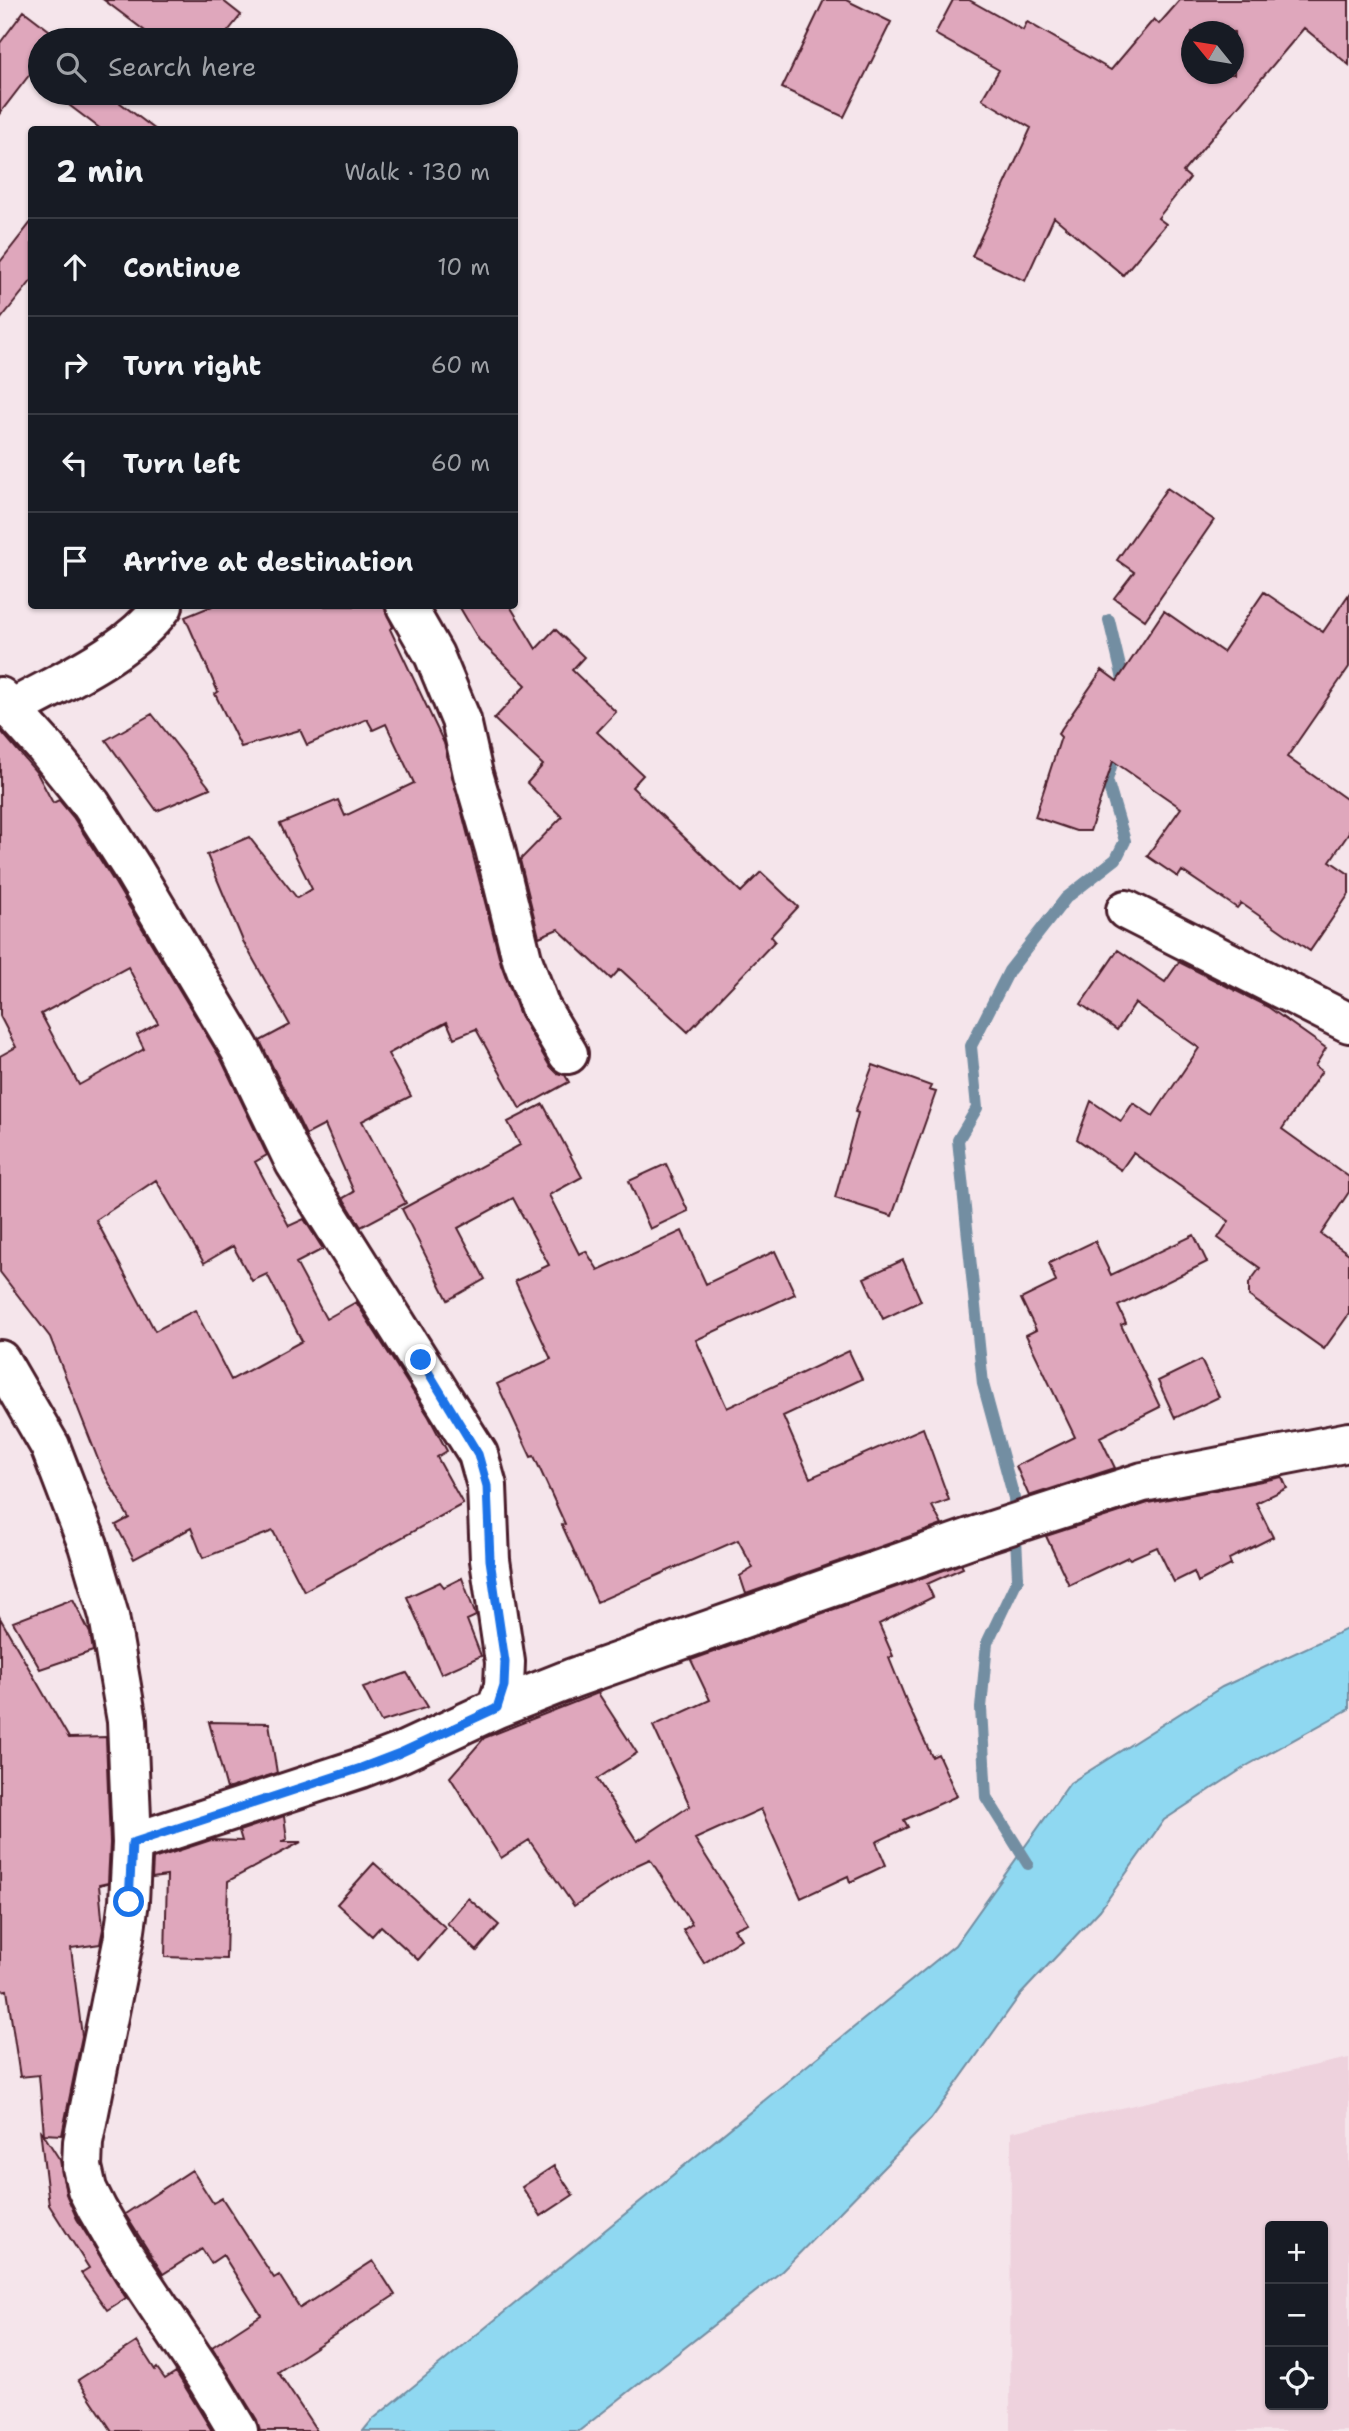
<!DOCTYPE html>
<html lang="en">
<head>
<meta charset="utf-8">
<style>
  body { margin:0; font-family:"Shantell Sans",sans-serif; background:#20242c; color:#f1f3f6 }
  .controls { position:absolute; right:21px; bottom:21px; display:grid; overflow:hidden; border-radius:7px; box-shadow:0 2px 5px #0004 }
  .controls button { width:63px; height:63px; display:grid; place-items:center; padding:0; border:0; border-bottom:2px solid #363941; background:#171b24; color:#f1f3f6; font:35px sans-serif }
  .compass { position:absolute; left:1181px; top:21px; width:63px; height:63px; border-radius:50%; background:#171b24; box-shadow:0 2px 5px #0004; rotate:300deg }
  .stop { position:absolute; width:21px; height:21px; margin:-16px; border:5px solid #1a73e8; border-radius:50%; background:#fff }
  .stop.end { background:#1a73e8; border-color:#fff; box-shadow:0 2px 7px #0008 }
  .list { margin:0; padding:0; list-style:none }
  h2 { display:flex; justify-content:space-between; align-items:center; height:91px; margin:0; padding:0 28px; font-size:30px }
  h2 small { font-size:23px; font-weight:400; color:#9ea1a6 }
  .list li { display:grid; grid-template-columns:46px 1fr auto; gap:21px; align-items:center; box-sizing:border-box; height:98px; padding:0 28px; border-top:2px solid #363941 }
  .list b { display:block; font-size:26px; white-space:nowrap }
  .list em { font-size:23px; font-style:normal; color:#9ea1a6 }
  .icon { flex:none; width:38px; height:38px; fill:none; stroke:currentColor; stroke-width:2; stroke-linecap:round; stroke-linejoin:round }
  .map { position:relative; flex:none; width:1349px; height:2431px; overflow:hidden }
  .search { position:absolute; background:#171b24; box-shadow:0 2px 5px #0004; left:28px; top:28px; width:490px; height:77px; display:flex; align-items:center; gap:18px; box-sizing:border-box; padding:0 24px; border-radius:38px; color:#9ea1a6; font-size:26px }
  .panel { position:absolute; background:#171b24; box-shadow:0 2px 5px #0004; left:28px; top:126px; width:490px; height:483px; border-radius:7px }
  .map>svg:first-child { display:block }
  .built { fill:#eed2dd; fill-rule:evenodd }
  .water { fill:#8fd8f1; stroke:#738ea2; stroke-width:2 }
  .lines { fill:none; stroke-linecap:round; stroke-linejoin:round }
  .stream { stroke:#738ea2; stroke-width:12 }
  .building { fill:#dfa7bc; stroke:#4a1f2b; stroke-width:2; fill-rule:evenodd }
  .minor-casing { stroke:#4a1f2b; stroke-width:44 }
  .minor { stroke:#fff; stroke-width:38 }
  .route { stroke:#1a73e8; stroke-width:9 }
</style>
</head>
<body>
<div class="map">
<svg width="1349" height="2431" viewBox="0 0 1349 2431">
  <rect width="100%" height="100%" fill="#f5e5eb"/>
  <filter id="ink" filterUnits="userSpaceOnUse"><feTurbulence type="fractalNoise" baseFrequency=".0143" numOctaves="2"/><feDisplacementMap in="SourceGraphic" scale="14" xChannelSelector="R" yChannelSelector="G"/><feConvolveMatrix kernelMatrix="1 2 1 2 8 2 1 2 1" color-interpolation-filters="sRGB"/></filter>
  <g filter="url(#ink)">
    <path class="built" d="M 1349,2058 L 1349,2431 L 1010,2431 L 1011,2132 ZM 1270,2226 L 1323,2226 L 1323,2405 L 1270,2405 Z"/>
    <path class="water" d="M 1349,1628 L 1349,1709 L 1248,1765 L 1164,1820 L 1100,1910 L 1020,1995 L 931,2119 L 782,2271 L 579,2431 L 363,2431 L 372,2420 L 955,1945 L 1070,1783 L 1222,1687 Z"/>
    <g class="lines">
      <path class="stream" d="M 1109,620 L 1125,688
        M 1028,1864 L 986,1797 L 981,1708 L 987,1643 L 1018,1578 L 1014,1498 L 983,1384 L 958,1140 L 977,1108 L 971,1046 L 1009,971 L 1066,898 L 1116,859 L 1125,841 L 1107,780 L 1116,750"/>
    </g>
    <path class="building" d="M 104,0 L 222,0 L 241,15 L 221,40 L 157,40 Z
      M 824,0 L 846,0 L 891,22 L 844,117 L 782,88 Z
      M 953,0 L 969,0 L 1023,30 L 1027,22 L 1111,70 L 1154,19 L 1159,24 L 1180,0 L 1349,0 L 1349,65 L 1304,28 L 1183,172 L 1190,178 L 1158,218 L 1166,224 L 1123,275 L 1054,217 L 1025,281 L 972,256 L 1031,128 L 982,99 L 999,70 L 935,34 ZM 1192,32 L 1234,32 L 1234,74 L 1192,74 Z
      M 24,11 L 58,37 L 56,40 L 40,40 L 40,61 L 0,113 L 0,43 Z
      M 53,93 L 107,93 L 156,130 L 102,130 Z
      M 32,221 L 32,280 L 0,320 L 0,262 Z
      M 1167,488 L 1214,520 L 1145,620 L 1114,598 L 1134,572 L 1117,560 Z
      M 1264,592 L 1323,632 L 1349,594 L 1349,667 L 1287,757 L 1349,801 L 1349,833 L 1330,861 L 1349,874 L 1349,894 L 1310,951 L 1241,903 L 1237,908 L 1182,871 L 1178,877 L 1147,856 L 1181,808 L 1113,761 L 1090,831 L 1076,831 L 1035,817 L 1061,737 L 1058,734 L 1102,670 L 1117,681 L 1164,611 L 1223,652 Z
      M 212,606 L 384,606 L 393,627 L 390,629 L 444,743 L 501,964 L 520,1015 L 549,1065 L 557,1073 L 565,1075 L 569,1082 L 520,1109 L 476,1029 L 454,1038 L 447,1022 L 388,1054 L 411,1096 L 362,1121 L 406,1203 L 361,1227 L 343,1198 L 354,1192 L 325,1125 L 306,1135 L 260,1041 L 290,1025 L 243,941 L 207,855 L 249,837 L 297,898 L 312,889 L 280,824 L 338,800 L 345,816 L 414,783 L 386,724 L 373,730 L 367,719 L 307,745 L 300,730 L 241,747 L 215,694 L 218,692 L 185,617 Z
      M 459,606 L 510,606 L 536,649 L 555,629 L 584,657 L 572,670 L 616,712 L 597,732 L 643,775 L 632,787 L 741,892 L 761,872 L 798,907 L 771,936 L 775,941 L 688,1032 L 620,969 L 611,979 L 558,929 L 539,937 L 520,860 L 562,817 L 527,783 L 543,765 L 494,719 L 526,685 L 479,640 Z
      M 152,714 L 210,788 L 157,811 L 106,740 Z
      M 0,730 L 37,773 L 53,803 L 59,800 L 73,817 L 115,883 L 221,1059 L 267,1155 L 255,1162 L 289,1226 L 304,1219 L 323,1249 L 296,1263 L 326,1319 L 356,1302 L 429,1417 L 447,1451 L 437,1457 L 463,1504 L 304,1591 L 273,1531 L 203,1558 L 191,1528 L 134,1559 L 116,1525 L 129,1518 L 103,1472 L 50,1337 L 0,1272 L 0,1056 L 16,1047 L 0,1016 ZM 128,967 L 158,1023 L 137,1035 L 144,1049 L 79,1085 L 41,1014 ZM 156,1180 L 204,1263 L 233,1246 L 252,1281 L 267,1274 L 302,1341 L 231,1380 L 195,1310 L 155,1331 L 96,1220 Z
      M 1118,950 L 1165,982 L 1179,962 L 1268,1007 L 1326,1048 L 1315,1066 L 1322,1071 L 1282,1129 L 1349,1177 L 1349,1192 L 1321,1234 L 1349,1254 L 1349,1314 L 1324,1349 L 1249,1296 L 1249,1283 L 1260,1268 L 1218,1238 L 1229,1221 L 1133,1153 L 1121,1170 L 1077,1139 L 1091,1101 L 1121,1121 L 1133,1103 L 1153,1116 L 1199,1048 L 1135,1003 L 1117,1030 L 1081,1004 Z
      M 873,1065 L 931,1086 L 929,1090 L 936,1092 L 892,1216 L 835,1198 L 858,1113 L 855,1112 Z
      M 543,1104 L 582,1177 L 549,1195 L 579,1254 L 586,1251 L 598,1270 L 682,1231 L 706,1284 L 775,1251 L 795,1294 L 696,1340 L 727,1408 L 849,1351 L 862,1379 L 783,1416 L 810,1478 L 923,1428 L 949,1500 L 932,1506 L 942,1525 L 746,1594 L 740,1576 L 753,1568 L 738,1540 L 597,1602 L 562,1525 L 565,1524 L 534,1456 L 531,1457 L 497,1384 L 551,1359 L 515,1281 L 549,1265 L 513,1198 L 458,1228 L 485,1279 L 448,1300 L 402,1209 L 520,1145 L 508,1122 Z
      M 666,1164 L 688,1211 L 650,1229 L 629,1181 Z
      M 1194,1235 L 1207,1262 L 1118,1306 L 1126,1323 L 1121,1325 L 1160,1407 L 1100,1437 L 1115,1468 L 1029,1496 L 1016,1466 L 1075,1437 L 1026,1335 L 1036,1330 L 1021,1299 L 1056,1282 L 1049,1263 L 1095,1241 L 1111,1275 Z
      M 903,1260 L 921,1301 L 883,1319 L 864,1278 Z
      M 1201,1360 L 1219,1397 L 1175,1418 L 1158,1381 Z
      M 1282,1477 L 1287,1488 L 1256,1503 L 1273,1537 L 1229,1559 L 1231,1565 L 1198,1582 L 1194,1572 L 1174,1582 L 1157,1547 L 1130,1559 L 1128,1557 L 1069,1585 L 1046,1536 L 1148,1503 Z
      M 961,1564 L 963,1568 L 927,1584 L 933,1597 L 879,1624 L 893,1656 L 889,1658 L 908,1705 L 932,1757 L 938,1754 L 957,1796 L 904,1820 L 908,1827 L 876,1842 L 886,1865 L 850,1882 L 848,1876 L 801,1898 L 761,1809 L 695,1839 L 748,1923 L 734,1929 L 741,1939 L 704,1963 L 683,1930 L 692,1924 L 650,1859 L 637,1865 L 574,1906 L 529,1840 L 501,1858 L 450,1777 L 484,1738 L 598,1693 L 637,1753 L 597,1779 L 637,1841 L 690,1806 L 653,1726 L 710,1700 L 691,1660 Z
      M 462,1578 L 476,1616 L 467,1620 L 481,1656 L 441,1674 L 407,1597 L 440,1582 L 444,1587 Z
      M 73,1599 L 90,1633 L 93,1651 L 40,1669 L 13,1622 Z
      M 0,1618 L 69,1738 L 106,1737 L 110,1843 L 108,1883 L 99,1885 L 103,1929 L 100,1944 L 71,1948 L 82,2036 L 62,2135 L 44,2134 L 39,2075 L 20,2077 L 7,1990 L 0,1991 Z
      M 407,1673 L 428,1707 L 381,1722 L 363,1688 Z
      M 209,1722 L 269,1723 L 277,1773 L 227,1789 Z
      M 284,1816 L 287,1839 L 281,1842 L 301,1842 L 228,1881 L 226,1959 L 165,1957 L 167,1876 L 152,1878 L 153,1859 L 211,1840 L 242,1841 L 239,1831 Z
      M 374,1863 L 446,1928 L 418,1960 L 381,1926 L 372,1936 L 337,1904 Z
      M 468,1898 L 499,1925 L 477,1951 L 447,1923 Z
      M 40,2129 L 60,2160 L 66,2194 L 77,2219 L 126,2298 L 107,2310 L 81,2273 L 89,2268 L 49,2205 Z
      M 554,2166 L 573,2195 L 541,2216 L 522,2187 Z
      M 192,2170 L 213,2203 L 222,2198 L 274,2278 L 279,2275 L 300,2308 L 373,2261 L 395,2295 L 278,2372 L 317,2431 L 260,2431 L 257,2420 L 212,2347 L 261,2315 L 223,2255 L 211,2263 L 202,2249 L 163,2274 L 125,2214 Z
      M 137,2342 L 155,2370 L 157,2368 L 165,2379 L 176,2372 L 212,2431 L 112,2431 L 78,2380 Z"/>
    <g class="lines">
      <defs>
        <path id="minor" d="M 406,606 L 434,655 L 461,720 L 473,774 L 495,849 L 522,959 L 540,1007 L 568,1054
          M 0,697 L 45,747 L 91,804 L 134,871 L 240,1049 L 295,1163 L 478,1454 L 487,1486 L 490,1560 L 505,1662 L 504,1686 L 497,1708
          M 12,709 C 64,680 127,654 163,606
          M 1126,910 L 1349,1023
          M 0,1360 L 50,1446 L 88,1545 L 109,1616 L 127,1721 L 132,1843 L 129,1901 L 124,1937 L 83,2142 L 82,2167 L 87,2189 L 97,2209 L 122,2252 L 208,2381 L 238,2431
          M 132,1843 L 361,1768 L 400,1753 L 497,1708 L 573,1678 L 979,1535 L 1143,1482 L 1349,1442"/>
      </defs>
      <use href="#minor" class="minor-casing"/>
      <use href="#minor" class="minor"/>
    </g>
  </g>
  <g class="lines" filter="url(#ink)">
    <path class="route" d="M 129,1902 L 132,1843 L 361,1768 L 400,1753 L 497,1708 L 504,1686 L 505,1662 L 490,1560 L 487,1486 L 478,1454 L 421,1360"/>
  </g>
</svg>
<div class="controls">
<button>+</button>
<button>−</button>
<button><svg class="icon" aria-label="locate" viewBox="0 0 24 24"><circle cx="12" cy="12" r="6"/><path d="M12 2v4M12 18v4M2 12h4M18 12h4"/></svg></button>
</div>
<svg class="compass" viewBox="-18 -18 36 36"><path d="M0-13l5 13h-10z" fill="#e53935"/><path d="M0 13l5-13h-10z" fill="#9ea1a6"/></svg>
<div class="stop" style="left:129px;top:1902px"></div>
<div class="stop end" style="left:421px;top:1360px"></div>
<div class="search"><svg class="icon" aria-label="search" viewBox="0 0 24 24"><circle cx="10" cy="10" r="6"/><path d="M15 15l6 6"/></svg>Search here</div>
<section class="panel">
<h2>2 min<small>Walk · 130 m</small></h2>
<ul class="list">
<li><svg class="icon" aria-label="ahead" viewBox="0 0 24 24"><path d="M12 20V5M6 11l6-6 6 6"/></svg><div><b>Continue</b></div><em>10 m</em></li>
<li><svg class="icon" aria-label="right" viewBox="0 0 24 24"><path d="M7 20v-9h11M14 6l5 5-5 5"/></svg><div><b>Turn right</b></div><em>60 m</em></li>
<li><svg class="icon" aria-label="left" viewBox="0 0 24 24"><path d="M17 20v-9H6M10 6l-5 5 5 5"/></svg><div><b>Turn left</b></div><em>60 m</em></li>
<li><svg class="icon" aria-label="arrive" viewBox="0 0 24 24"><path d="M6 21V4h12l-3 4 3 4H6"/></svg><div><b>Arrive at destination</b></div></li>
</ul>
</section>
</div>
</body>
</html>
